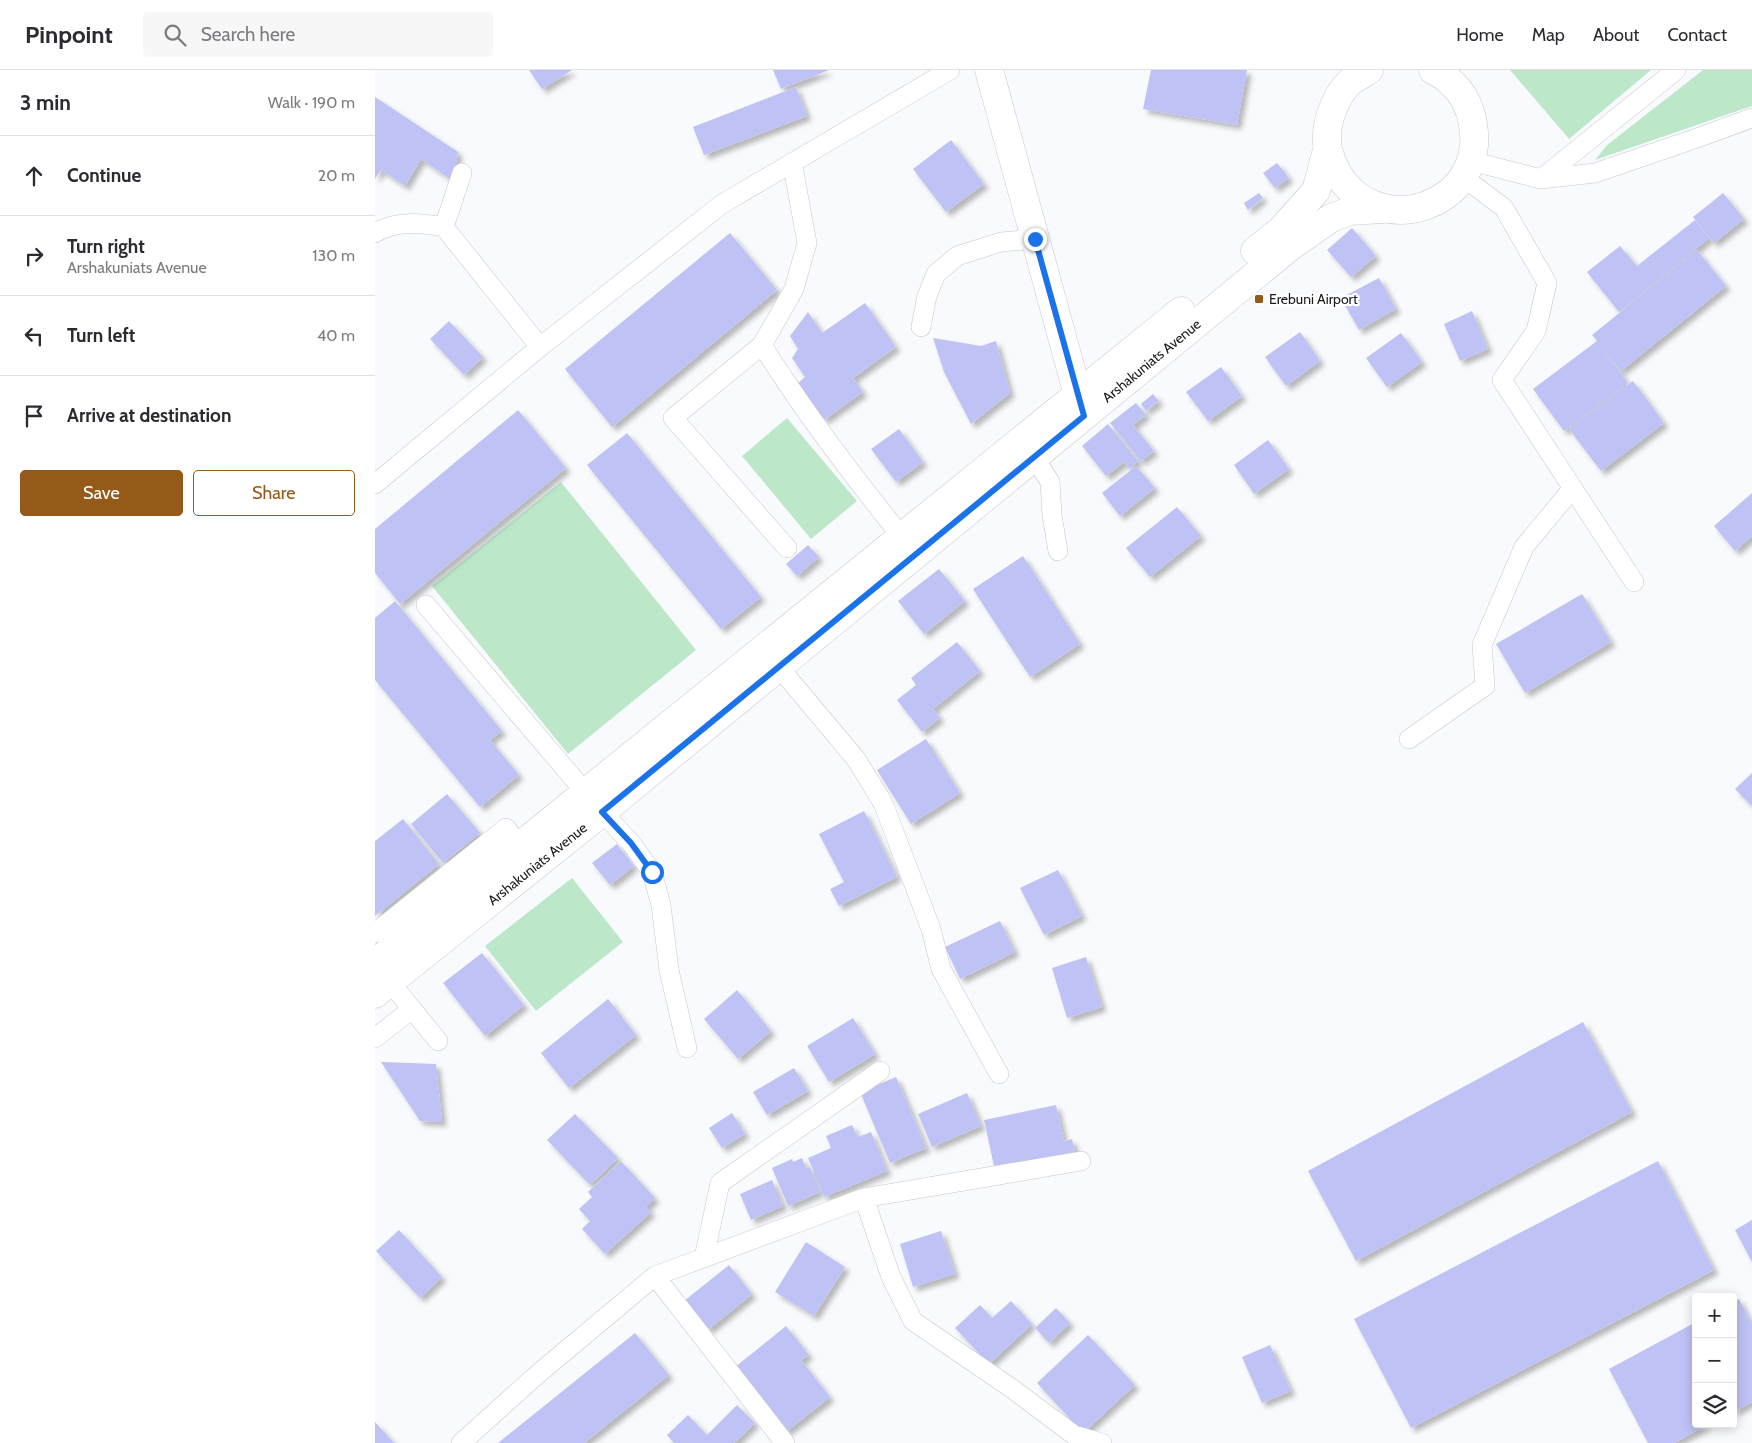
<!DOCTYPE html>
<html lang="en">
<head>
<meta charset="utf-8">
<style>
  body { margin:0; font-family:Cabin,sans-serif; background:#f7f7f7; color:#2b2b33 }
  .controls { position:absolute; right:15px; bottom:15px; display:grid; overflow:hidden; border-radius:5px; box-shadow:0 2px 12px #0003 }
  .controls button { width:45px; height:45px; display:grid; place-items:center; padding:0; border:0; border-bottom:1px solid #e1e1e2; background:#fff; color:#2b2b33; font:25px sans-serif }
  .stop { position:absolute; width:15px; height:15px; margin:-11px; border:4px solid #1a73e8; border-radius:50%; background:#fff }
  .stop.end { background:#1a73e8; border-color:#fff; box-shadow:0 1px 5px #0008 }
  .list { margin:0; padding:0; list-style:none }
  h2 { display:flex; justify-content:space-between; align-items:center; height:65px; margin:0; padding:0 20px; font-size:21px }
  h2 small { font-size:16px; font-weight:400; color:#7c7c81 }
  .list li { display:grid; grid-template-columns:32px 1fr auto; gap:15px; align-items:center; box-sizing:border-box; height:80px; padding:0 20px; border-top:1px solid #e1e1e2 }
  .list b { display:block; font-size:19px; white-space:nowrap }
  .list p { margin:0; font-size:16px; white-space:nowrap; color:#7c7c81 }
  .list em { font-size:16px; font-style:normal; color:#7c7c81 }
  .actions { display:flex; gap:10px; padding:15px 20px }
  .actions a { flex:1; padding:11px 0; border:1px solid #955a1a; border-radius:5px; text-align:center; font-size:18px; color:#955a1a }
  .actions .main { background:#955a1a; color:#fff }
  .icon { flex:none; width:28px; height:28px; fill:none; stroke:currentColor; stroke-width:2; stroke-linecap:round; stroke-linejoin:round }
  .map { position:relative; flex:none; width:1377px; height:1373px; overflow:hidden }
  header { display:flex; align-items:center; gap:30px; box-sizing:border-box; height:70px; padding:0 25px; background:#fff; border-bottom:1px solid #e1e1e2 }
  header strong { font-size:24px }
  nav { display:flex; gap:28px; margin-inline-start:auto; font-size:18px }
  .search { width:350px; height:45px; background:#f7f7f7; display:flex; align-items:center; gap:12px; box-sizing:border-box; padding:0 18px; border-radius:5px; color:#7c7c81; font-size:19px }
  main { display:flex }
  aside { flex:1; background:#fff }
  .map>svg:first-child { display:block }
  .green { fill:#bce8c9 }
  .building { fill:#bec2f4; filter:url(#shadow) }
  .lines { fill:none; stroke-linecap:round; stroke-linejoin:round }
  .lane-casing { stroke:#c6c7ca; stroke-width:20 }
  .street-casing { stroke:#c6c7ca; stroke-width:29 }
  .secondary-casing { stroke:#c6c7ca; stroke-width:29 }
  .lane { stroke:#fff; stroke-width:19 }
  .street { stroke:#fff; stroke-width:28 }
  .secondary { stroke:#fff; stroke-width:28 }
  .route { stroke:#1a73e8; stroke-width:6 }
  .poi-dot { fill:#955a1a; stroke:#fff; stroke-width:2 }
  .labels { text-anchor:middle; stroke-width:4.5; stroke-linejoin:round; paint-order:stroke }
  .poi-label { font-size:14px; fill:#1b1b1c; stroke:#fff; text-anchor:start }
  .street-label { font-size:14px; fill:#1b1b1c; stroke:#fff }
</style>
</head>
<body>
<header>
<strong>Pinpoint</strong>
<div class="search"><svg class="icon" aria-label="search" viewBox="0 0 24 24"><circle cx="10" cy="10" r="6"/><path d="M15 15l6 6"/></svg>Search here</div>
<nav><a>Home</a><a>Map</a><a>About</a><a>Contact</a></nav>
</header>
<main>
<aside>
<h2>3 min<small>Walk · 190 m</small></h2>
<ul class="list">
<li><svg class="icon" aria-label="ahead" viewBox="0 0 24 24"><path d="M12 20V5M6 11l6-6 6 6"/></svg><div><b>Continue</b></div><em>20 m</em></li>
<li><svg class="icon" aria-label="right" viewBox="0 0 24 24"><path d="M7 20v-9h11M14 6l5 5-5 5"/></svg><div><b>Turn right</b><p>Arshakuniats Avenue</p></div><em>130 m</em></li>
<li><svg class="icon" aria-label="left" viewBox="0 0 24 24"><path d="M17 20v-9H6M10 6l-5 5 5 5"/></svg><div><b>Turn left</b></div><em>40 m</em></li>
<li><svg class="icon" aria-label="arrive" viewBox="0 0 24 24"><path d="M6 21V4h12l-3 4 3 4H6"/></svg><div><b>Arrive at destination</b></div></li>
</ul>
<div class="actions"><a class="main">Save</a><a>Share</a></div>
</aside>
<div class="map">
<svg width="1377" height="1373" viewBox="0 0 1377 1373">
  <defs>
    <filter id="shadow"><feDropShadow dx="4.5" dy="4.5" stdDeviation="2.5" flood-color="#0004"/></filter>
  </defs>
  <rect width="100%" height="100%" fill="#f9fafd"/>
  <path class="green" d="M 1135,0 L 1276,0 L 1194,69 Z
    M 1328,0 L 1377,0 L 1377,36 L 1220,90 L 1232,75 Z
    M 412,348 L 482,431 L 436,469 L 367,386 Z
    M 186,412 L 321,580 L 193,684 L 57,516 Z
    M 197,808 L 248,872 L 161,941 L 110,876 Z"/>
  <path class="building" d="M 154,0 L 197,0 L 167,19 Z
    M 398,0 L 454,0 L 406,19 Z
    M 776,0 L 872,0 L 862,55 L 768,39 Z
    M 421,17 L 432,46 L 329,85 L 318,57 Z
    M 0,27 L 83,82 L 78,111 L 46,89 L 30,116 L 6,100 L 0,109 Z
    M 576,70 L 609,114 L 571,142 L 538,99 Z
    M 902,93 L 914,108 L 900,118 L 888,103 Z
    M 884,123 L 888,128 L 873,140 L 869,133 Z
    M 1348,123 L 1369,149 L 1339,173 L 1318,147 Z
    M 1320,150 L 1334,168 L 1244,242 L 1212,202 L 1245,176 L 1262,196 Z
    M 977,158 L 1001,186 L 976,207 L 952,180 Z
    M 355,163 L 402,220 L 237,357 L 190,299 Z
    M 1322,180 L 1351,216 L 1246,301 L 1225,276 L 1253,313 L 1189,361 L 1158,319 L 1222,271 L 1217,265 Z
    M 1004,208 L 1021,239 L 984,260 L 966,228 Z
    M 490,233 L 521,277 L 478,308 L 488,322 L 449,350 L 423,313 L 430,307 L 417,288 L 423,279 L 415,266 L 433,242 L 447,263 Z
    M 1097,241 L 1113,279 L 1085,291 L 1069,254 Z
    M 74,251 L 108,287 L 89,305 L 55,269 Z
    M 925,262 L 945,291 L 911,316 L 890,287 Z
    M 1026,263 L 1047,292 L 1012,317 L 991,288 Z
    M 558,268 L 606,276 L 621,271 L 635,323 L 596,354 L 569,302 Z
    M 846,297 L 867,326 L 833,351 L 811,322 Z
    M 1258,311 L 1289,353 L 1226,401 L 1194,359 Z
    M 778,324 L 784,331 L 771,341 L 766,334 Z
    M 761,333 L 771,345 L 758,355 L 779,381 L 766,391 L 735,353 Z
    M 143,340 L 191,398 L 25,534 L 0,503 L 0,459 Z
    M 733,354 L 763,391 L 755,399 L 749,392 L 731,406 L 707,376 Z
    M 524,359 L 548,392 L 521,412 L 496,379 Z
    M 252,363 L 386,527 L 346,559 L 212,395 Z
    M 893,370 L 914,399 L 879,424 L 859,395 Z
    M 761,396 L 780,418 L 745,446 L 727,423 Z
    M 1377,423 L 1377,466 L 1360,481 L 1339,456 Z
    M 802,437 L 826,466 L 775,507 L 751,478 Z
    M 433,475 L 444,487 L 422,506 L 411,494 Z
    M 648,486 L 705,574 L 655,607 L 598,519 Z
    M 564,499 L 590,531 L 549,564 L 523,531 Z
    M 1207,524 L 1236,572 L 1150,623 L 1121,574 Z
    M 20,531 L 127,661 L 115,670 L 144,705 L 105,737 L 0,610 L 0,548 Z
    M 582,572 L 605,601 L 558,639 L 565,648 L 547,662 L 522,630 L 541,615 L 536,608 Z
    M 551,669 L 585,723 L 536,754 L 502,700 Z
    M 1377,703 L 1377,736 L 1360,719 Z
    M 72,724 L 105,763 L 68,793 L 36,754 Z
    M 489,741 L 522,807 L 464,836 L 455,819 L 469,812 L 444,764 Z
    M 28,749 L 64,794 L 0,846 L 0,771 Z
    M 242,774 L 259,796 L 235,815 L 217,793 Z
    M 683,800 L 707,846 L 669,865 L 645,818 Z
    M 625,851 L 640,882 L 585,909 L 570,877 Z
    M 107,883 L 149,935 L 110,966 L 68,913 Z
    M 711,887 L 727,937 L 692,948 L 677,898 Z
    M 362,920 L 396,961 L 363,989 L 329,949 Z
    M 233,929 L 261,965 L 194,1018 L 166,983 Z
    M 478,948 L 500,984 L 454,1012 L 432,976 Z
    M 1208,952 L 1257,1042 L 981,1191 L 933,1101 Z
    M 6,992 L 61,994 L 67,1052 L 45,1051 Z
    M 419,998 L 433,1021 L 392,1045 L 378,1022 Z
    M 521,1007 L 551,1078 L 515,1093 L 485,1022 Z
    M 592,1023 L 606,1056 L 557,1077 L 543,1044 Z
    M 681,1035 L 689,1071 L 697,1069 L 701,1087 L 621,1105 L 609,1050 Z
    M 357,1043 L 370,1064 L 347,1078 L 334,1058 Z
    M 200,1044 L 243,1088 L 215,1115 L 172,1070 Z
    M 477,1055 L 483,1067 L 496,1062 L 512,1101 L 449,1127 L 433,1088 L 456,1078 L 451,1066 Z
    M 427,1088 L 431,1098 L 435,1097 L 445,1122 L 413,1136 L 397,1098 L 417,1089 L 418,1092 Z
    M 246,1091 L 280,1128 L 271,1137 L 276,1142 L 230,1184 L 207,1159 L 215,1151 L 204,1139 L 217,1127 L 213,1122 Z
    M 1283,1091 L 1339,1200 L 1036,1358 L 979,1249 Z
    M 397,1110 L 408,1136 L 376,1150 L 365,1124 Z
    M 1377,1150 L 1377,1192 L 1360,1160 Z
    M 24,1160 L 67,1207 L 45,1228 L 1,1181 Z
    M 566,1161 L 580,1204 L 538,1217 L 525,1174 Z
    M 431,1172 L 470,1197 L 439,1246 L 400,1222 Z
    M 354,1195 L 377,1224 L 333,1260 L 309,1231 Z
    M 1364,1229 L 1377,1254 L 1377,1332 L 1358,1342 L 1358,1232 Z
    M 636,1231 L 657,1254 L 614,1294 L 580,1258 L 605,1235 L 617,1248 Z
    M 681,1238 L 695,1253 L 674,1273 L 660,1258 Z
    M 1321,1252 L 1321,1354 L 1334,1354 L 1299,1373 L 1273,1373 L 1234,1299 Z
    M 411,1256 L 434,1285 L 426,1290 L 455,1327 L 411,1362 L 359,1298 Z
    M 260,1263 L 294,1305 L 209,1373 L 123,1373 Z
    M 713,1265 L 760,1315 L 708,1363 L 662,1313 Z
    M 895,1275 L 916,1321 L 887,1333 L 867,1287 Z
    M 362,1335 L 380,1353 L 359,1373 L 299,1373 L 292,1365 L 313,1345 L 332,1365 Z
    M 0,1352 L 19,1373 L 0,1373 Z"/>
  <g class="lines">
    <defs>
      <path id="lane" d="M 1096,91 L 1166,109 L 1220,103 L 1322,68 L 1377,48
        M 1088,107 L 1129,138 L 1172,213 L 1161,261 L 1127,310 L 1259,512
        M 1166,109 L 1301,0
        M 69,157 L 87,103
        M 0,163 C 21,150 46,153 69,157 L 165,277
        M 546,257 L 552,226 L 561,204 L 582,186 L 626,172 L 660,169
        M 387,275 C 429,342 477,405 527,467
        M 659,387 L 675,412 L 677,445 L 683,481
        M 0,414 L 165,277 L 347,134 L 575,0
        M 412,478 L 298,348 L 387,275 L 419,219 L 432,173 L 417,92
        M 51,535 L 227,742 L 256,773 L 277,802 L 286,835 L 294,900 L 312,978
        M 397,589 L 481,689 L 508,733 L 556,859 L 566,899 L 624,1004
        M 1034,669 L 1110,616 L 1107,575 L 1149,477 L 1197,419
        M 0,863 L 131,758 L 145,776
        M 15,912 L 63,971
        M 0,968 L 37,939
        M 489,1128 L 516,1207 L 538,1251 L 639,1320 L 699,1365 L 727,1373
        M 329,1188 L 345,1113 L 505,1001
        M 280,1206 L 410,1373
        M 86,1373 L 164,1303 L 280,1206 L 489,1128 L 706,1091"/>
      <path id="street" d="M 614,0 L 703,325"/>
      <g id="secondary">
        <path d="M 994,0 C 988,4 981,7 975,12 C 965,21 960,32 956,44 C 951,59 950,74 956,89 C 974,141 1034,156 1076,121 C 1092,107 1101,85 1099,63 C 1097,35 1084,13 1058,0"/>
        <path d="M 880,181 L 906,160 L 941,121 L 952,80"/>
        <path d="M 0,893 L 806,241"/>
        <path id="s1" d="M 0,924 L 227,742 L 916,176 L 956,148 L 975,141 L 1007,139"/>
      </g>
    </defs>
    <use href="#lane" class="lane-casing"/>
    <use href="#street" class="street-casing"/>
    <use href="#secondary" class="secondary-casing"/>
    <use href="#lane" class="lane"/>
    <use href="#street" class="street"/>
    <use href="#secondary" class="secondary"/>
  </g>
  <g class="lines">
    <path class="route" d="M 277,802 L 256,773 L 227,742 L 709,346 L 660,169"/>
  </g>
  <rect class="poi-dot" x="879" y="224" width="10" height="10" rx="2.5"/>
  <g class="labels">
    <g class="poi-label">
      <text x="894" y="234">Erebuni Airport</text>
    </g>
    <g class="street-label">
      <text dy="5" stroke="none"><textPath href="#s1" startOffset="1002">Arshakuniats Avenue</textPath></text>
      <text dy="5" stroke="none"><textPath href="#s1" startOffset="208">Arshakuniats Avenue</textPath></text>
    </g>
  </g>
</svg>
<div class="controls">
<button>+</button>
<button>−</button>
<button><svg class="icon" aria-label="layers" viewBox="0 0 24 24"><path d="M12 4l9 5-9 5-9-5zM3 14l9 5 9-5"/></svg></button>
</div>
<div class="stop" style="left:277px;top:802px"></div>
<div class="stop end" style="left:660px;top:169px"></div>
</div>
</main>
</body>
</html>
